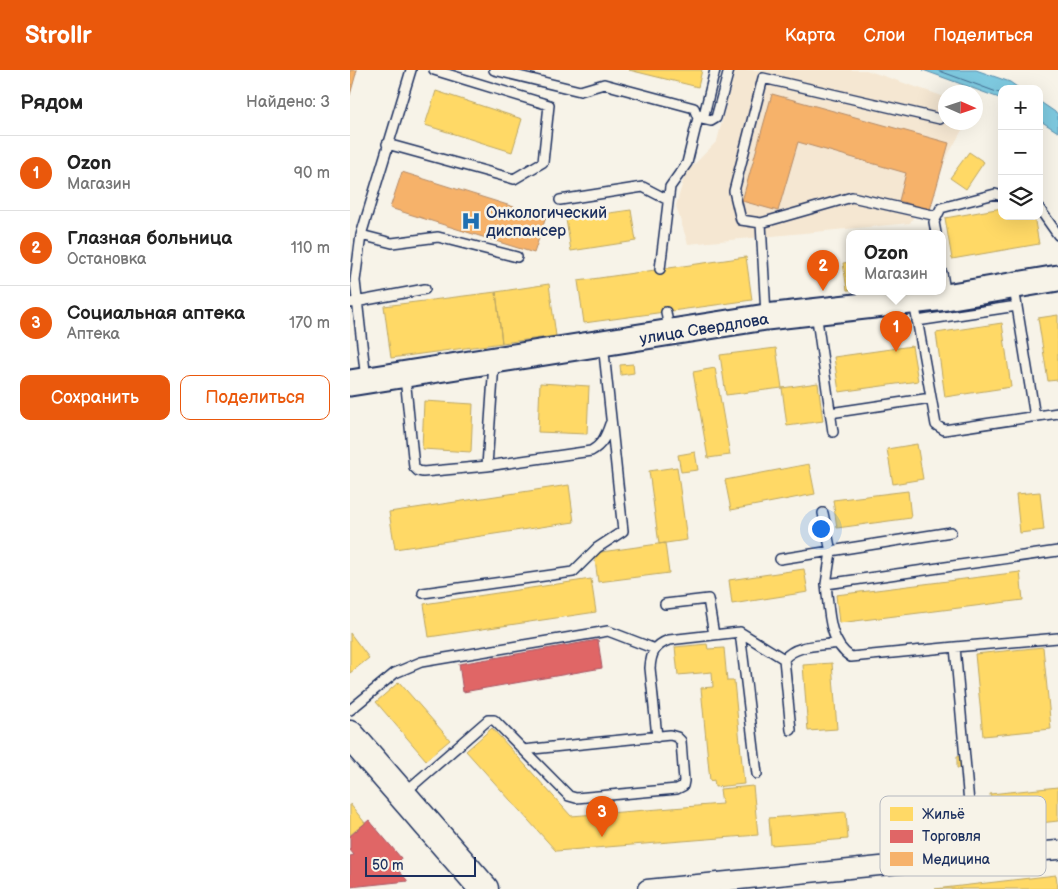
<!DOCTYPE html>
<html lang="ru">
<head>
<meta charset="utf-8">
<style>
  body { margin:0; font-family:"Balsamiq Sans",sans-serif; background:#f6f6f6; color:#222 }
  .controls { position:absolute; right:15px; top:15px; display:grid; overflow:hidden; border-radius:10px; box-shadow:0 5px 20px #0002 }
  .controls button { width:45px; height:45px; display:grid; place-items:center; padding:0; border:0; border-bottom:1px solid #e0e0e0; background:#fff; color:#222; font:25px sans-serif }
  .compass { position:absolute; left:588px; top:15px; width:45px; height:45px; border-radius:50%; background:#fff; box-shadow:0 5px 20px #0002; rotate:93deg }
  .scale { position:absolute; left:15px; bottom:12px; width:111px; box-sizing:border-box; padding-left:5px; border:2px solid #1b2f5e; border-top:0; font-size:14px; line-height:18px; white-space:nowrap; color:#1b2f5e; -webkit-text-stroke:4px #f7f3e8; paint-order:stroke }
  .you { position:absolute; left:470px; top:458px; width:18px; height:18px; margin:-12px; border:4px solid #fff; border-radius:50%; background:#1a73e8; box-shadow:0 0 0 8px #1a73e833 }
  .badge { display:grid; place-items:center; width:32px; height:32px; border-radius:50%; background:#ea580c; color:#fff; font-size:16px; font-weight:700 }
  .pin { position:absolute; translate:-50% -41px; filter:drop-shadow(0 1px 2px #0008) }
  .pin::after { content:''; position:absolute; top:26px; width:18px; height:15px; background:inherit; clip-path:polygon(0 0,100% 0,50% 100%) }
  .popup { position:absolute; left:496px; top:160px; width:100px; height:65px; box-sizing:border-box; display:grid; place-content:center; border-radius:10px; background:#fff; filter:drop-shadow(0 1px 4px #0005); font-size:16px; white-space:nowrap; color:#767676 }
  .popup b { font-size:19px; color:#222 }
  .popup::after { content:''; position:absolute; left:50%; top:100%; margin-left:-10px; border:10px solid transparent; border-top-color:#fff }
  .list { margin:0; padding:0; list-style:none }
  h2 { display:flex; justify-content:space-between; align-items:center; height:65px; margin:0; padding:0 20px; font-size:21px }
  h2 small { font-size:16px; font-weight:400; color:#767676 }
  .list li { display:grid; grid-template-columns:32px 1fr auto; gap:15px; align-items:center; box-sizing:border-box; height:75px; padding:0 20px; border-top:1px solid #e0e0e0 }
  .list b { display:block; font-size:19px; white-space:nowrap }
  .list p { margin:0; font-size:16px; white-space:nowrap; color:#767676 }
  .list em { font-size:16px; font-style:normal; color:#767676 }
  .actions { display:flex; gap:10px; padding:15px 20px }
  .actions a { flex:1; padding:11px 0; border:1px solid #ea580c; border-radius:10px; text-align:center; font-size:18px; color:#ea580c }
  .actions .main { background:#ea580c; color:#fff }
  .icon { flex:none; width:28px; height:28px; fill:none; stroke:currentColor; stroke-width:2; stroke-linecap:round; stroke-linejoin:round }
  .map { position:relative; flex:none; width:708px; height:819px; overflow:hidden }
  header { display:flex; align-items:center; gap:30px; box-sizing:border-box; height:70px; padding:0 25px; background:#ea580c; color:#fff }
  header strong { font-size:24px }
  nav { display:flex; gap:28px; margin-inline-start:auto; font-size:18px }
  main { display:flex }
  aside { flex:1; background:#fff }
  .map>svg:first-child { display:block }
  .built { fill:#f5e7d2 }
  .water { fill:#7ec9df; stroke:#568bab }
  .homes { fill:#ffd966; stroke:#bba664 }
  .shops { fill:#e06666; stroke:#a55664 }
  .health { fill:#f6b26b; stroke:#b48b67 }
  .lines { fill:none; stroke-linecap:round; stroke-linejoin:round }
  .shore { stroke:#436d92; stroke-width:1 }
  .service-casing { stroke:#1b2f5e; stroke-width:12 }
  .minor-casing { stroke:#1b2f5e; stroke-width:21 }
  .secondary-casing { stroke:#1b2f5e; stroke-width:29 }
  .primary-casing { stroke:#1b2f5e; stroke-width:31 }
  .service { stroke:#f7f3e8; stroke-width:9 }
  .minor { stroke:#f7f3e8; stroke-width:18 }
  .secondary { stroke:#f7f3e8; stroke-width:25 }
  .primary { stroke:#f7f3e8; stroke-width:28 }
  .labels { text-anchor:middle; stroke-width:5; stroke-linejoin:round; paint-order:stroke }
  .poi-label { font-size:16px; fill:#1b2f5e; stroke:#f7f3e8; text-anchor:start }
  .street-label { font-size:16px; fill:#1b2f5e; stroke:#f7f3e8 }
  .key { fill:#f7f3e8; stroke:#b5b8bf; stroke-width:1 }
  .key-label { font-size:14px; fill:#1b2f5e }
</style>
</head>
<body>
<header>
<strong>Strollr</strong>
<nav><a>Карта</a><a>Слои</a><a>Поделиться</a></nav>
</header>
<main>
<aside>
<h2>Рядом<small>Найдено: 3</small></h2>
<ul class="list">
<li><span class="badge">1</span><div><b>Ozon</b><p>Магазин</p></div><em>90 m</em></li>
<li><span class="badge">2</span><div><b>Глазная больница</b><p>Остановка</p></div><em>110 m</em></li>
<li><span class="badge">3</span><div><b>Социальная аптека</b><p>Аптека</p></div><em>170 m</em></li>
</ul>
<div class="actions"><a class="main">Сохранить</a><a>Поделиться</a></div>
</aside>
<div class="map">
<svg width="708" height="819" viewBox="0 0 708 819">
  <rect width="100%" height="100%" fill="#f7f3e8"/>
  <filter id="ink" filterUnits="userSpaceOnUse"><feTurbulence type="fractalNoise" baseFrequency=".02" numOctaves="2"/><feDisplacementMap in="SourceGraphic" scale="10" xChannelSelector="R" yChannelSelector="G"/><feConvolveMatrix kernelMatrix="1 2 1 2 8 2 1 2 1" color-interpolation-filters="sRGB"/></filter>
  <g filter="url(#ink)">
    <path class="built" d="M 385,0 L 516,0 L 595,27 L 596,52 L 616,53 L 560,153 L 338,174 L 326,136 L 335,104 L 367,71 Z"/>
    <path class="water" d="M 573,0 L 626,0 L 660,12 L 670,19 L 652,19 L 652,29 Z
      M 689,31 L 708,44 L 708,62 L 689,50 Z"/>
    <path class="homes" d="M 279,0 L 352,0 L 348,17 Z
      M 86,21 L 172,49 L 162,82 L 75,55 Z
      M 619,82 L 634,92 L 616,119 L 600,108 Z
      M 652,138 L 652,146 L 684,146 L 689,174 L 602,189 L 595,148 Z
      M 281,140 L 286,171 L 221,181 L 216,149 Z
      M 396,187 L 402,230 L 234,253 L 228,211 Z
      M 500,192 L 500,220 L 497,220 L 493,193 Z
      M 199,214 L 206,266 L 152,273 L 146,222 Z
      M 146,222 L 152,273 L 41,288 L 34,236 Z
      M 708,245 L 708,310 L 698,311 L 688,248 Z
      M 652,253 L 661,317 L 595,327 L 586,263 Z
      M 562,276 L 568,311 L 489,322 L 484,287 Z
      M 426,278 L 432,318 L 376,325 L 370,285 Z
      M 283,294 L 284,303 L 271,305 L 270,295 Z
      M 365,298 L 380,385 L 358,388 L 343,302 Z
      M 190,313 L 239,316 L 237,364 L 188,362 Z
      M 468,313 L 473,351 L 437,356 L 432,318 Z
      M 74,331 L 123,334 L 121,382 L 72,379 Z
      M 567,374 L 573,409 L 543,414 L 537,379 Z
      M 345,382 L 348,400 L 331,402 L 328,385 Z
      M 459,394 L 465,424 L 381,440 L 375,410 Z
      M 327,397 L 337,470 L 309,474 L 299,401 Z
      M 219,415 L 224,452 L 45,479 L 39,442 Z
      M 558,421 L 561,448 L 487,458 L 483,430 Z
      M 690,422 L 694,460 L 670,463 L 666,424 Z
      M 315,473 L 319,503 L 248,512 L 244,483 Z
      M 454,499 L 458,522 L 382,534 L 379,510 Z
      M 670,502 L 673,530 L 489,553 L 486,525 Z
      M 241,509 L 246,542 L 79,567 L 74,534 Z
      M 0,563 L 19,588 L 0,603 Z
      M 357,574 L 358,579 L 374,578 L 377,611 L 384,611 L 394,714 L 365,717 L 364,710 L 360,711 L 351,618 L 363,617 L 362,602 L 328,605 L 325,577 Z
      M 693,577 L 701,659 L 633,666 L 625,584 Z
      M 482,593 L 487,659 L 458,661 L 453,595 Z
      M 49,612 L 100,670 L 76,690 L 26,632 Z
      M 142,658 L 221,746 L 372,734 L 370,719 L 403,716 L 408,765 L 206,781 L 116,681 Z
      M 607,686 L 614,686 L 614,698 L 607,698 Z
      M 708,717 L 708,751 L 644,758 L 640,724 Z
      M 0,734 L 15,753 L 0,765 Z
      M 496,742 L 498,769 L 421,775 L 419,748 Z
      M 706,805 L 708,819 L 585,819 Z"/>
    <path class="shops" d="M 248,570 L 252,598 L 113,622 L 109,594 Z
      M 19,750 L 51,788 L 47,799 L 58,811 L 0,817 L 0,786 L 4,785 L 0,780 L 0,766 Z"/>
    <path class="health" d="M 0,0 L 7,0 L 0,25 Z
      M 422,24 L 599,73 L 580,140 L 549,131 L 556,103 L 448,72 L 428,141 L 392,131 Z
      M 52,102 L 196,147 L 184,183 L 40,138 Z"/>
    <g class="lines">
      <path class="shore" d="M 587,0 L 652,24"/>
      <defs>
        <path id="service" d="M 144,0 L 230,21 L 254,14 L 344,38 L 348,48 L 337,93 L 320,117 L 310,199
          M 348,48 L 361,51 L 366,48 L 379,0
          M 353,49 L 365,0
          M 37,74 L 164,109 L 193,92 L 199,35 L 84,0
          M 210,130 L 293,117 L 318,130
          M 689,138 L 708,165
          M 411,153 L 502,127 L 587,146
          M 586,163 L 584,152 L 591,138 L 645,124 L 652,126
          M 11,165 L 42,173 L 88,167 L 167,187
          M 592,203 L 596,226
          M 664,218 L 685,347
          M 564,232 L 586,355 L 594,360 L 708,343
          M 0,233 L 75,219
          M 316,242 L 319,260
          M 466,242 L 483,362
          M 416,245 L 411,153 L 391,150 L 384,121 L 413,8 L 590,49
          M 567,251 L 667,236
          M 55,307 L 64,397 L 68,401 L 73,402 L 137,396 L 241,381 C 252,375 256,366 260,354
          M 16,310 L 5,211 L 11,165 L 61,0
          M 480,343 L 581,328
          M 137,396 L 144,293
          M 473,443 L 481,482 L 476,514 L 708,481
          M 430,489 L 601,462
          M 476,514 C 479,539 478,573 501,587 L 605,577
          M 73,523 L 223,502 L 247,478 L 273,461 L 253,273
          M 315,534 L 358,529 L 364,565
          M 390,562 L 407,704
          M 434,589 L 441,660
          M 0,640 L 45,603 L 71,592 L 258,561 L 305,579
          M 307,667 L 300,598 C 301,583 305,575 319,570 L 390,562 L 434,589 C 446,574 471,576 488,573
          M 54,723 L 138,650 L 144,650 L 219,726 L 226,728 L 327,719 L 333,716 L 334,711 L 331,671 L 327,667 L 320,665 L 173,680
          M 621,787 L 620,744 L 605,577 L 708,568"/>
        <path id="minor" d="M 297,819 L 621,787 L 708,780"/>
        <path id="secondary" d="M 0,313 L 416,247 L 596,227 L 708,208"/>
        <path id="primary" d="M 0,665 L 134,819"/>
      </defs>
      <use href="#service" class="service-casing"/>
      <use href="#minor" class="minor-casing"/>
      <use href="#secondary" class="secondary-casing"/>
      <use href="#primary" class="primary-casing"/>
      <use href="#service" class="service"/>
      <use href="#minor" class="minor"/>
      <use href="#secondary" class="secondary"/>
      <use href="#primary" class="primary"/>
    </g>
  </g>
  <defs>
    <symbol id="hospital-bare" viewBox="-9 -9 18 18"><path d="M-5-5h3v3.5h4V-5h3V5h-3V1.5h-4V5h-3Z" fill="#1f6fb2" stroke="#f7f3e8" stroke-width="2.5" paint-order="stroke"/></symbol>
  </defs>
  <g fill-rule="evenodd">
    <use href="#hospital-bare" x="107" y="137" width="28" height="28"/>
  </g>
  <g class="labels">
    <g class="poi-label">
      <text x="136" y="148">Онкологический<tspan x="136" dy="18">диспансер</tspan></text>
    </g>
    <g class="street-label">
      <text transform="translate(354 258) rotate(-9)" y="6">улица Свердлова</text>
    </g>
  </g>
  <rect x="530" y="726" width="166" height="80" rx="8" class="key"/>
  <rect x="540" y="737" width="23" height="14" fill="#ffd966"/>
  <rect x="540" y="760" width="23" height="13" fill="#e06666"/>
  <rect x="540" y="782" width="23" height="14" fill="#f6b26b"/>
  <g class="key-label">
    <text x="572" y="749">Жильё</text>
    <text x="572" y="771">Торговля</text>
    <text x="572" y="794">Медицина</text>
  </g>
</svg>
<div class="controls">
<button>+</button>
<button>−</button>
<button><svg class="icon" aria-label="layers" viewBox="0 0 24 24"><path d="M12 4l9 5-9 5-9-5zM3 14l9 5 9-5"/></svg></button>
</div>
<svg class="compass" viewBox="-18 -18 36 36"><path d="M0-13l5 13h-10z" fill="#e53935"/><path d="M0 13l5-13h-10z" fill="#767676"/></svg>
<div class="scale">50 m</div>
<div class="you"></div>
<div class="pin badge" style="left:546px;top:282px">1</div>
<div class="popup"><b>Ozon</b>Магазин</div>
<div class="pin badge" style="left:473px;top:221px">2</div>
<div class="pin badge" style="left:252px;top:767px">3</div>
</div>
</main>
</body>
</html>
